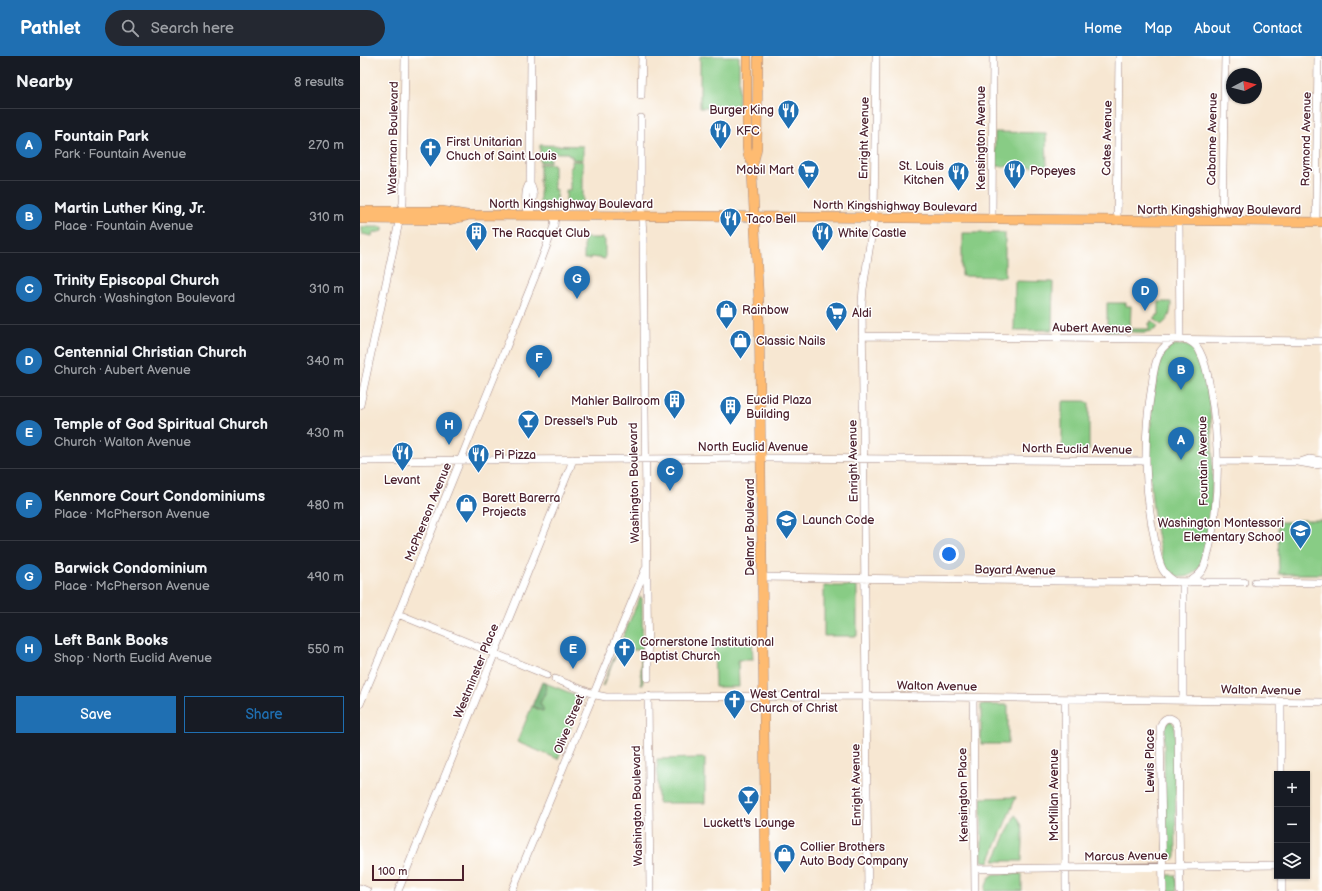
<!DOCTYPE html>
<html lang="en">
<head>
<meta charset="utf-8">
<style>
  body { margin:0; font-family:"Balsamiq Sans",sans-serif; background:#242831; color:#f1f3f6 }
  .controls { position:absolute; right:12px; bottom:12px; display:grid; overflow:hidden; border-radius:0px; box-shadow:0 1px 3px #0004 }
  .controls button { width:36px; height:36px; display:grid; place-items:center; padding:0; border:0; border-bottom:1px solid #363941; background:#171b24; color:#f1f3f6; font:20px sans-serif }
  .compass { position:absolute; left:866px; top:12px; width:36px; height:36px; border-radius:50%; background:#171b24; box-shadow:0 1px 3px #0004; rotate:83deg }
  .scale { position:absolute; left:12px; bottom:10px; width:92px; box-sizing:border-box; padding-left:4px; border:2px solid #4a1f2b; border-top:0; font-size:11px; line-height:14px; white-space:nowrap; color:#4a1f2b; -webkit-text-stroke:3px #fff; paint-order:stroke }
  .you { position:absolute; left:589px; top:498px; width:14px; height:14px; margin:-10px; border:3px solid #fff; border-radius:50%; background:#1a73e8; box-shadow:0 0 0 6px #1a73e833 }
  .badge { display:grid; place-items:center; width:26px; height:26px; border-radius:50%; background:#1f6fb2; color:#fff; font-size:13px; font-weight:700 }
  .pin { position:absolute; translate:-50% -33px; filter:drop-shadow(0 1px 2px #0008) }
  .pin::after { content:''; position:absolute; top:21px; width:14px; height:12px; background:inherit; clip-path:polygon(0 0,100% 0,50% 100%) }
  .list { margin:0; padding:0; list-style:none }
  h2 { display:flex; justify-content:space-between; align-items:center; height:52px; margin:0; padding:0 16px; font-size:17px }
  h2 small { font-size:13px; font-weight:400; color:#9ea1a6 }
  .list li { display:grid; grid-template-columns:26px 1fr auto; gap:12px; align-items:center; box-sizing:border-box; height:72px; padding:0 16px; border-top:1px solid #363941 }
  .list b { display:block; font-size:15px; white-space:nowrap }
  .list p { margin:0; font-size:13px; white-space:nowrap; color:#9ea1a6 }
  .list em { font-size:13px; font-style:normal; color:#9ea1a6 }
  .actions { display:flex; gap:8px; padding:12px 16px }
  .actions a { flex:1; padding:9px 0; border:1px solid #1f6fb2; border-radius:0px; text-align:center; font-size:14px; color:#1f6fb2 }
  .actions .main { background:#1f6fb2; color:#fff }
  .icon { flex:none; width:22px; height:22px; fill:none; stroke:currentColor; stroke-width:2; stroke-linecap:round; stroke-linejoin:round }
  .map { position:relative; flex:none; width:962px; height:835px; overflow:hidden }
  header { display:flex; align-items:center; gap:24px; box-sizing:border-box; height:56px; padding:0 20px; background:#1f6fb2; color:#fff }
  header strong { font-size:19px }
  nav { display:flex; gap:22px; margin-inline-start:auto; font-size:14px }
  .search { width:280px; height:36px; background:#242831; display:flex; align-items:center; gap:10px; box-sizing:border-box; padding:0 14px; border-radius:22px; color:#9ea1a6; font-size:15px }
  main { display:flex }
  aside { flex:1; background:#171b24 }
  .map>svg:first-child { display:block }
  .green { fill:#88cc85; stroke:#697658 }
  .forest { fill:#6eb072; stroke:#5c684e }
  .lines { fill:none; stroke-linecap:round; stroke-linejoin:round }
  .minor-casing { stroke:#a0837e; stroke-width:8 }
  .major-casing { stroke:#a0837e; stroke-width:10 }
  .minor { stroke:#fff; stroke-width:7 }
  .major { stroke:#febb71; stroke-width:9 }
  .labels { text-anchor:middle; stroke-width:3; stroke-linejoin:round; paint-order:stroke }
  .poi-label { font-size:12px; fill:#4a1f2b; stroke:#fff; text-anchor:start }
  .street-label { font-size:12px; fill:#4a1f2b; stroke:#fff }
</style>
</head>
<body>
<header>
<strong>Pathlet</strong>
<div class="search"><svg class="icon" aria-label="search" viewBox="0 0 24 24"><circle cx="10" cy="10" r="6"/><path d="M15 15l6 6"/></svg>Search here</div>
<nav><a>Home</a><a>Map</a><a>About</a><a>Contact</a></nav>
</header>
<main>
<aside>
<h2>Nearby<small>8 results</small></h2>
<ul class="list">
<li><span class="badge">A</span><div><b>Fountain Park</b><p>Park · Fountain Avenue</p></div><em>270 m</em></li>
<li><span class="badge">B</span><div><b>Martin Luther King, Jr.</b><p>Place · Fountain Avenue</p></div><em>310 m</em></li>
<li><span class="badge">C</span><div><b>Trinity Episcopal Church</b><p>Church · Washington Boulevard</p></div><em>310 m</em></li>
<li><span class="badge">D</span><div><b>Centennial Christian Church</b><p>Church · Aubert Avenue</p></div><em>340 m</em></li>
<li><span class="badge">E</span><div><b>Temple of God Spiritual Church</b><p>Church · Walton Avenue</p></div><em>430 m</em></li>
<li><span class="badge">F</span><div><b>Kenmore Court Condominiums</b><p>Place · McPherson Avenue</p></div><em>480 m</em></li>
<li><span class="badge">G</span><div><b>Barwick Condominium</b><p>Place · McPherson Avenue</p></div><em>490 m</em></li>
<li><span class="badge">H</span><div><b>Left Bank Books</b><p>Shop · North Euclid Avenue</p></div><em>550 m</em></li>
</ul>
<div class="actions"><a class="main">Save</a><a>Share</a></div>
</aside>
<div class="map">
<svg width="962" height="835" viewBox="0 0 962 835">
  <rect width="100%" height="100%" fill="#fff"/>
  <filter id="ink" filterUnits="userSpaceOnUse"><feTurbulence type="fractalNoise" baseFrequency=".025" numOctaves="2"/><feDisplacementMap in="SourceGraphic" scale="8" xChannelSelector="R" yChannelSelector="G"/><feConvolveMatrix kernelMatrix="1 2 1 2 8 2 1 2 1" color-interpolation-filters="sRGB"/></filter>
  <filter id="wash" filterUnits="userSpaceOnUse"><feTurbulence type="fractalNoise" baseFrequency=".012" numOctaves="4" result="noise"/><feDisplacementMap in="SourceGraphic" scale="16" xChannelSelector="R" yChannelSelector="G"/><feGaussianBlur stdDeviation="0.9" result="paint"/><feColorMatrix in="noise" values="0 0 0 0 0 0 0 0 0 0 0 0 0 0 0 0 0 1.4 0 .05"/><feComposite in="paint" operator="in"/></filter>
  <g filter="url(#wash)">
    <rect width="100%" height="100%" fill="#f7e7d2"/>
    <path class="green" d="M 340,0 L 379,0 L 379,52 L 340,52 Z
      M 635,76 L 686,77 L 687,111 L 635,110 Z
      M 180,89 L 223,90 L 223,104 L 212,103 L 212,100 L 209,100 L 208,97 L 190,97 L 190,106 L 180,106 Z
      M 212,105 L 223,105 L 223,147 L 206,147 L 206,134 L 210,134 L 210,111 L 212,111 Z
      M 180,108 L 194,108 L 194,134 L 197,134 L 196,147 L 180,147 Z
      M 2,171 L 23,171 L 23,175 L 13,177 L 12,180 L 2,178 Z
      M 602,177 L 645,177 L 645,221 L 602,220 Z
      M 226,182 L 242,182 L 245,184 L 245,203 L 231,201 L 231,203 L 224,203 L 224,184 Z
      M 655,225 L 693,226 L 692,274 L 654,274 Z
      M 799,246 L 811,246 C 811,256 810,263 801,269 L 794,262 L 796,262 L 797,259 L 799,259 Z
      M 747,247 L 766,247 L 766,250 L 771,250 L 770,276 L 747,276 Z
      M 791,264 L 798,271 C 791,278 781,276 771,276 L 771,273 L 789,273 L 789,267 L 791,267 Z
      M 817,289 C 823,289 829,289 834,294 C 858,321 857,479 840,510 C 836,516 830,521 823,521 C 817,521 811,518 807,513 C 802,506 801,496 799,488 C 788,437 787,382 795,331 C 797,321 798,309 803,299 C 806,294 811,290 817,289 Z
      M 704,345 L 725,345 L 729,347 L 729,394 L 702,394 L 702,346 Z
      M 938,464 L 962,464 L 962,518 L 919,518 L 918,466 L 929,466 Z
      M 464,530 L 496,530 L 497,531 L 497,580 L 464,580 Z
      M 280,541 L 282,542 L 283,629 L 281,629 L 281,594 L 258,594 L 243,630 L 242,630 Z
      M 392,584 L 393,604 L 378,604 L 379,631 L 355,631 L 354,585 Z
      M 185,627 L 221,641 L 222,644 L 198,703 L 157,686 L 172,650 L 182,655 L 180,647 L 186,635 Z
      M 621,649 L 648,649 L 648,688 L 621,688 Z
      M 810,664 L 815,670 L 816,801 L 814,803 L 807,802 L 805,799 L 804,675 L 806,669 Z
      M 345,702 L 345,747 L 298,747 L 297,703 Z
      M 656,741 L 629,806 L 622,805 L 621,742 Z
      M 655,759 C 667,768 662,792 662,805 L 634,805 Z
      M 634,818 L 662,818 L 662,835 L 624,835 L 629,822 Z
      M 808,819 L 816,819 L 817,835 L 806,835 L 806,820 Z"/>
    <path class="forest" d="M 182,626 L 185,627 L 186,635 L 180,647 L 184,654 L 182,655 L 172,650 Z"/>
  </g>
  <g filter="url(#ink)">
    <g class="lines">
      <defs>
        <path id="minor" d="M 281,40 L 282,0
          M 281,62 L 281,149 L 283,178 L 288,622
          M 169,159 C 173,149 176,137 170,127 L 171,0
          M 169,159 C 166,149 163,136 170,127
          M 632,163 L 633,0
          M 757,165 L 759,0
          M 819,165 L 820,284
          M 862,165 L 865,0
          M 956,166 L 958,0
          M 502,280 L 962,285
          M 813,284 C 808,287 803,291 800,296 C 795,306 793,318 792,329 C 783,381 784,439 796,490 C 797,498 799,507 803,514 C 806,519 811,523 816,526
          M 828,284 C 832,286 836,289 839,294 C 845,305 848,319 850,332 C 859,381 860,434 851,484 C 849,493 847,505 843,513 C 840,519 835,522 829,526
          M 0,349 L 43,147 L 45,0
          M 0,405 L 411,402 L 786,405
          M 857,405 L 938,406 L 955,409 L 962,408
          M 940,406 L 949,403 L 962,405
          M 402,521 L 699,525 L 884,526
          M 823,526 L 823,644
          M 895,526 L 962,527
          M 38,558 L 187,619
          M 195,623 L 236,639 L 246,641 L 506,640 L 962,646
          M 288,640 L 290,835
          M 613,642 L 615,835
          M 705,643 L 706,835
          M 921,646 L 921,718
          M 0,648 L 38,558 L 178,213 L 194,170 L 195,159
          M 615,813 L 917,809
          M 922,824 L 922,835
          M 0,832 L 7,835
          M 38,835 L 210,412 L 213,403
          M 152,835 L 285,514
          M 508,835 L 502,247 L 503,233 L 514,162 L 516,0
          M 803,835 L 800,673 C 801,665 807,658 815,665 L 818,673 L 820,835"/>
        <path id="major" d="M 387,0 L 387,91 L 388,99 L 392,107
          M 398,0 L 397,91 C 396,100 392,108 392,117 L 399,248 L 406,835
          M 0,155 L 82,155 L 107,159 L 336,160 L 962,166
          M 0,163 L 88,164 L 106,160"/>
      </defs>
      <use href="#minor" class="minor-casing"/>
      <use href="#major" class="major-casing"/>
      <use href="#minor" class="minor"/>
      <use href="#major" class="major"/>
    </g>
  </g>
  <defs>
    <symbol id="restaurant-pin" viewBox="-11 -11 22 30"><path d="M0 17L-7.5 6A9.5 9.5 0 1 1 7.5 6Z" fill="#1f6fb2" stroke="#fff"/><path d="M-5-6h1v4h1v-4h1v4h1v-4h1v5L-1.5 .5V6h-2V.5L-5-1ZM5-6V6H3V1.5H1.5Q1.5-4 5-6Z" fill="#fff"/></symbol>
    <symbol id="church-pin" viewBox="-11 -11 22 30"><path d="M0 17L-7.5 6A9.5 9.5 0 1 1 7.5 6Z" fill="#1f6fb2" stroke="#fff"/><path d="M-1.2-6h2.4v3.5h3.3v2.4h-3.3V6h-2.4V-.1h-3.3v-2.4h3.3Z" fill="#fff"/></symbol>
    <symbol id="supermarket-pin" viewBox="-11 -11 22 30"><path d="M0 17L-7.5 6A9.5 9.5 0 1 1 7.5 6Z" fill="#1f6fb2" stroke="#fff"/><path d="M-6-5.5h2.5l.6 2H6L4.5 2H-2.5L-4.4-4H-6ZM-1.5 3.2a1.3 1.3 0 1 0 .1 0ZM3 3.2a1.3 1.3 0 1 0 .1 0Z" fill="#fff"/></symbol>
    <symbol id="building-pin" viewBox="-11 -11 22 30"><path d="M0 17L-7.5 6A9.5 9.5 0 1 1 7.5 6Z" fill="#1f6fb2" stroke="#fff"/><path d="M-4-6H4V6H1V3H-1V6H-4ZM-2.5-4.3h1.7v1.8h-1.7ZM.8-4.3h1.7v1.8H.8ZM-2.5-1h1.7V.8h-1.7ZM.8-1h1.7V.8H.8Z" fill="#fff"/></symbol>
    <symbol id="shop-pin" viewBox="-11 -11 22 30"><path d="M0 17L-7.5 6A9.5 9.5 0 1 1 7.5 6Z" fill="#1f6fb2" stroke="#fff"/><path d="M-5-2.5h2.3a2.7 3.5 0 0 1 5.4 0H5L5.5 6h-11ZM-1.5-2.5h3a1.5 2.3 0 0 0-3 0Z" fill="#fff"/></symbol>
    <symbol id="bar-pin" viewBox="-11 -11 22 30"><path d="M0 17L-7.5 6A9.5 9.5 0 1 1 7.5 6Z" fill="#1f6fb2" stroke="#fff"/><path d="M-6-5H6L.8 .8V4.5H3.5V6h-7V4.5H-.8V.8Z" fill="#fff"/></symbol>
    <symbol id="school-pin" viewBox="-11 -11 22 30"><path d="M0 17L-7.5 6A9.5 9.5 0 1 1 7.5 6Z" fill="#1f6fb2" stroke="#fff"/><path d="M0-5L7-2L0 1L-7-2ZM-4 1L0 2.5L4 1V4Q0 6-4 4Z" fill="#fff"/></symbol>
  </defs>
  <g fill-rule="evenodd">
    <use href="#restaurant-pin" x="416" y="42" width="25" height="34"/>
    <use href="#restaurant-pin" x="348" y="62" width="25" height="34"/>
    <use href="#church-pin" x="58" y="80" width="25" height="34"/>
    <use href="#supermarket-pin" x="436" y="102" width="25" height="34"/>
    <use href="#restaurant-pin" x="642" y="102" width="25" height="34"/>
    <use href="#restaurant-pin" x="586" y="104" width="25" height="34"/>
    <use href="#restaurant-pin" x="358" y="150" width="25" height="34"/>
    <use href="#building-pin" x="104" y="164" width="25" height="34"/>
    <use href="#restaurant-pin" x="450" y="164" width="25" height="34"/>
    <use href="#shop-pin" x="354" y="242" width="25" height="34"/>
    <use href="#supermarket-pin" x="464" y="244" width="25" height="34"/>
    <use href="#shop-pin" x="368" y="272" width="25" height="34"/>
    <use href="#building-pin" x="302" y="332" width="25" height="34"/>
    <use href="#building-pin" x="358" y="338" width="25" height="34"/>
    <use href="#bar-pin" x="156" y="352" width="25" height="34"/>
    <use href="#restaurant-pin" x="30" y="384" width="25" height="34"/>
    <use href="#restaurant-pin" x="106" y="386" width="25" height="34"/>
    <use href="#shop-pin" x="94" y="436" width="25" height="34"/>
    <use href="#school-pin" x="414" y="452" width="25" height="34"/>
    <use href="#school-pin" x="928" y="462" width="25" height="34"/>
    <use href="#church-pin" x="252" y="580" width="25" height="34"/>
    <use href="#church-pin" x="362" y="632" width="25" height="34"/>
    <use href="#bar-pin" x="376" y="728" width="25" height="34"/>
    <use href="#shop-pin" x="412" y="786" width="25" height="34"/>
  </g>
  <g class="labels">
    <g class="poi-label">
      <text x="414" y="58" text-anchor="end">Burger King</text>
      <text x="376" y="79">KFC</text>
      <text x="86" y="90">First Unitarian<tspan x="86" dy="14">Chuch of Saint Louis</tspan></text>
      <text x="584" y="114" text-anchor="end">St. Louis<tspan x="584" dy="14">Kitchen</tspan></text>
      <text x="434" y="118" text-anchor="end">Mobil Mart</text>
      <text x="670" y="119">Popeyes</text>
      <text x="386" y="167">Taco Bell</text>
      <text x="132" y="181">The Racquet Club</text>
      <text x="478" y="181">White Castle</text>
      <text x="382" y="258">Rainbow</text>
      <text x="492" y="261">Aldi</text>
      <text x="396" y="289">Classic Nails</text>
      <text x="386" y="348">Euclid Plaza<tspan x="386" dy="14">Building</tspan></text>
      <text x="300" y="349" text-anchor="end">Mahler Ballroom</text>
      <text x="184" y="369">Dressel's Pub</text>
      <text x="134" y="403">Pi Pizza</text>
      <text x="42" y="428" text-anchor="middle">Levant</text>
      <text x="122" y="446">Barett Barerra<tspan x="122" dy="14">Projects</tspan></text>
      <text x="442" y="468">Launch Code</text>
      <text x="924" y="471" text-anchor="end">Washington Montessori<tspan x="924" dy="14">Elementary School</tspan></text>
      <text x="280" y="590">Cornerstone Institutional<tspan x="280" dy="14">Baptist Church</tspan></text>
      <text x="390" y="642">West Central<tspan x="390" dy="14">Church of Christ</tspan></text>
      <text x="389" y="771" text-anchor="middle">Luckett's Lounge</text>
      <text x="440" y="795">Collier Brothers<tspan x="440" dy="14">Auto Body Company</tspan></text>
    </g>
    <g class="street-label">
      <text transform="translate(33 82) rotate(-89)" y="4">Waterman Boulevard</text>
      <text transform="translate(504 82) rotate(-89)" y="4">Enright Avenue</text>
      <text transform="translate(621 82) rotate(-90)" y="4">Kensington Avenue</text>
      <text transform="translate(747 82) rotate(-89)" y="4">Cates Avenue</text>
      <text transform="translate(852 83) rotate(-89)" y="4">Cabanne Avenue</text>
      <text transform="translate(946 83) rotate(-89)" y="4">Raymond Avenue</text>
      <text x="211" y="152">North Kingshighway Boulevard</text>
      <text transform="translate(535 150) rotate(1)" y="4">North Kingshighway Boulevard</text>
      <text x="859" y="158">North Kingshighway Boulevard</text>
      <text transform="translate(732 272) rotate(1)" y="4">Aubert Avenue</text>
      <text x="393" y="395">North Euclid Avenue</text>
      <text transform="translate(717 393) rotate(1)" y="4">North Euclid Avenue</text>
      <text transform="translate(493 405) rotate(-91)" y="4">Enright Avenue</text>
      <text transform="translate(843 405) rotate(-91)" y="4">Fountain Avenue</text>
      <text transform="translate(274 427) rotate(-91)" y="4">Washington Boulevard</text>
      <text transform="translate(68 456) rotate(-68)" y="4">McPherson Avenue</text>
      <text transform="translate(390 471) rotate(-90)" y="4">Delmar Boulevard</text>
      <text transform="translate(655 514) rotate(1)" y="4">Bayard Avenue</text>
      <text transform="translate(116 615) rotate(-68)" y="4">Westminster Place</text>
      <text transform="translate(577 630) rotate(1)" y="4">Walton Avenue</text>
      <text transform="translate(901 634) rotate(1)" y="4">Walton Avenue</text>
      <text transform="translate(209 668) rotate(-68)" y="4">Olive Street</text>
      <text transform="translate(790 705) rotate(-90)" y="4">Lewis Place</text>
      <text transform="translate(496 729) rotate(-91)" y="4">Enright Avenue</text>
      <text transform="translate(603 739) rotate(-91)" y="4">Kensington Place</text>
      <text transform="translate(694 739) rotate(-90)" y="4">McMillan Avenue</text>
      <text transform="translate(277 750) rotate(-91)" y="4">Washington Boulevard</text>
      <text transform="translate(766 800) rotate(-1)" y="4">Marcus Avenue</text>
    </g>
  </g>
</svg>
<div class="controls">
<button>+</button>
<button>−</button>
<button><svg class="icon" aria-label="layers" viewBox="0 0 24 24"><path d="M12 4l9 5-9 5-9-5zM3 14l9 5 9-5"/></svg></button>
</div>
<svg class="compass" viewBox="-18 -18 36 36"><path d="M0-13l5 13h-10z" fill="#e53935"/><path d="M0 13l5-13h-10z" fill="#9ea1a6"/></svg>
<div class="scale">100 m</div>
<div class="you"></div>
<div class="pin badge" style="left:821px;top:404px">A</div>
<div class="pin badge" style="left:821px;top:334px">B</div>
<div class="pin badge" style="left:310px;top:435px">C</div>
<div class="pin badge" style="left:785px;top:255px">D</div>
<div class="pin badge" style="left:213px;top:613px">E</div>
<div class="pin badge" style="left:179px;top:322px">F</div>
<div class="pin badge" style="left:217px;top:243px">G</div>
<div class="pin badge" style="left:89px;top:389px">H</div>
</div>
</main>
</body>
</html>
